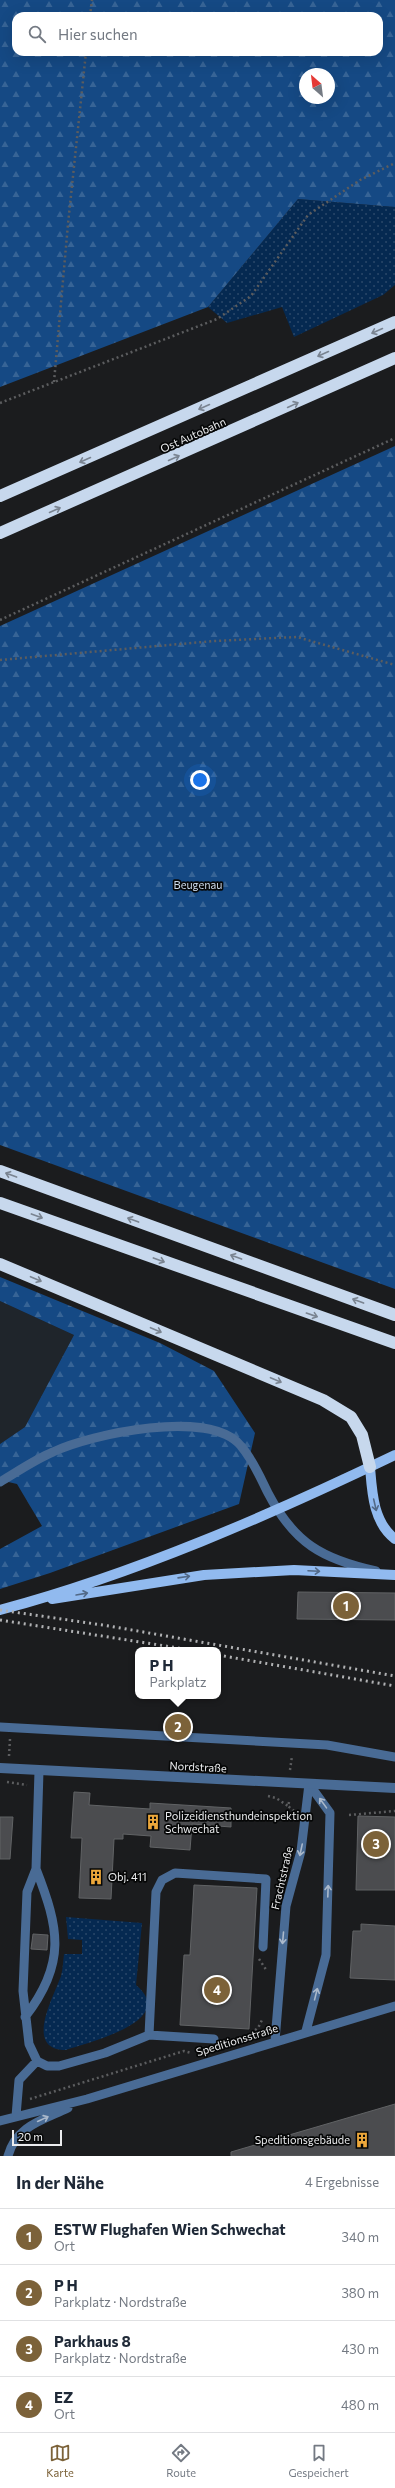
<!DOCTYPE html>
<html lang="de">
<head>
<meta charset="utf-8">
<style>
  body { margin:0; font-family:Commissioner,sans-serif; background:#f2f2f3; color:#1f2937 }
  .compass { position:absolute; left:299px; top:68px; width:36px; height:36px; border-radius:50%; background:#fff; box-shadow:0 4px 16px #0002; rotate:332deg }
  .scale { position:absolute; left:12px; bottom:10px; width:50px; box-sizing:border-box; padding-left:4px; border:2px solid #ecedef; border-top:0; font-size:11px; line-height:14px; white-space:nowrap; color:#ecedef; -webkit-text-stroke:3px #060707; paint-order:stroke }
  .you { position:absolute; left:200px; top:780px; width:14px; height:14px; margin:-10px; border:3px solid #fff; border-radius:50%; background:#1a73e8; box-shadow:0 0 0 6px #1a73e833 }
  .badge { display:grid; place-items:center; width:26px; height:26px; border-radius:50%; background:#7c6239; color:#fff; font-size:13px; font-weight:700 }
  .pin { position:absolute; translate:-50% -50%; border:2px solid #fff; box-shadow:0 1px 4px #0006 }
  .popup { position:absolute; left:135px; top:1647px; width:86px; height:52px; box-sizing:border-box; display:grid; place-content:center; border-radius:8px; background:#fff; filter:drop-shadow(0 1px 3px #0005); font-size:13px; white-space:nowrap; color:#747a83 }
  .popup b { font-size:15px; color:#1f2937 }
  .popup::after { content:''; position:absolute; left:50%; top:100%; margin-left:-8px; border:8px solid transparent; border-top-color:#fff }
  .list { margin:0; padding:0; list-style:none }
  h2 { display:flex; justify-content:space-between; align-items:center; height:52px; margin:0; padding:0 16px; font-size:17px }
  h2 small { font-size:13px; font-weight:400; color:#747a83 }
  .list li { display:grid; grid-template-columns:26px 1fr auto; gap:12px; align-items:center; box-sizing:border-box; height:56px; padding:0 16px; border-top:1px solid #e0e1e3 }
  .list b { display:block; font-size:15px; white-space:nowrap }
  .list p { margin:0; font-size:13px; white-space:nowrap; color:#747a83 }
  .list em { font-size:13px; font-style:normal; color:#747a83 }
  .icon { flex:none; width:22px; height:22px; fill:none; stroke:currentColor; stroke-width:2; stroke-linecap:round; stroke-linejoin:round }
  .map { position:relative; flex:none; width:395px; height:2156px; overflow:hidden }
  .search { position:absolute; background:#fff; box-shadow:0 4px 16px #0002; left:12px; right:12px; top:12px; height:44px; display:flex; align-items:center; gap:10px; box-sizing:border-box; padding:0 14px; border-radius:12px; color:#747a83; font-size:15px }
  .sheet { height:276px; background:#fff }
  nav { display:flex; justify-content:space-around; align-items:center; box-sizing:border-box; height:56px; border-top:1px solid #e0e1e3; background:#fff; font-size:11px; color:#747a83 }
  nav a { display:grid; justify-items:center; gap:2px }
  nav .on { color:#7c6239 }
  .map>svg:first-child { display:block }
  .built { fill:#1f252b }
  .grass { fill:url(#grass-dots) }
  .forest { fill:url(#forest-firs); fill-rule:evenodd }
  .building { fill:#4b4c4f; stroke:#616365 }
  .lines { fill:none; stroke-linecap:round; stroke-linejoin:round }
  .path { stroke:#5c5d5f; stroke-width:2.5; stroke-dasharray:2 3; stroke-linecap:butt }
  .service { stroke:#496b95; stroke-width:9 }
  .minor { stroke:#496b95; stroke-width:10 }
  .primary { stroke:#91baef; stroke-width:10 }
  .motorway { stroke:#c7d8ed; stroke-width:12 }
  .rail { stroke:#b1b2b4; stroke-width:3; stroke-dasharray:2 4; stroke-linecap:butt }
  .oneway { stroke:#7a8491 }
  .oneway2 { stroke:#526987 }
  .oneway3 { stroke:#abb9cb }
  .labels { text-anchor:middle; stroke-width:3.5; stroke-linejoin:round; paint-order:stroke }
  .street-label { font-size:11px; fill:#ecedef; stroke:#060707 }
  .park-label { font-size:11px; fill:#cddbec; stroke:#060707 }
  .poi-label { font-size:11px; fill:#ecedef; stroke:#060707; text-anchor:start }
</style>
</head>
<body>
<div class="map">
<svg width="395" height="2156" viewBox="0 0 395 2156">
  <defs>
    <pattern id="grass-dots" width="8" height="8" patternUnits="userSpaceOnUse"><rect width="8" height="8" fill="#052951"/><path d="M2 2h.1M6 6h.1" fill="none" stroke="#2a486a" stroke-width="1.8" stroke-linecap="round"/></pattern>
    <pattern id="forest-firs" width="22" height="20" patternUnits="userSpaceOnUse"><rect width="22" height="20" fill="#154984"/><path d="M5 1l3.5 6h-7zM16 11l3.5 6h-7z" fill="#376496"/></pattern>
  </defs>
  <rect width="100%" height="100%" fill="#1b1c1e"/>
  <path class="built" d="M 0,1301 L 74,1335 L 25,1427 L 0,1444 Z"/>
  <path class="grass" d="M 298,199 L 395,207 L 395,285 L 383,295 L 294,337 L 282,307 L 227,323 L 208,307 Z
    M 66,1917 L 142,1923 L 136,1985 C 179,2021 89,2042 66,2050 C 23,2050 54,1996 61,1976 C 63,1969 63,1961 64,1954 L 82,1954 L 82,1940 L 68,1939 Z"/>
  <path class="forest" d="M 0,0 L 395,0 L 395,207 L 298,199 L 208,307 L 0,387 ZM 16,16 L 379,16 L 379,52 L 16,52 ZM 305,74 L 329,74 L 329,98 L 305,98 Z
    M 395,446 L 395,1289 L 0,1145 L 0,626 Z
    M 0,1277 L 160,1343 L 214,1371 L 255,1433 L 239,1504 L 50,1573 L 0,1589 L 0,1549 L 42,1526 L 17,1484 L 0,1480 L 0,1444 L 25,1427 L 74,1335 L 0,1301 Z"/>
  <path class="building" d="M 298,1592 L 395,1593 L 395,1620 L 297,1619 Z
    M 74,1792 L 90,1793 L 89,1805 L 150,1809 L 150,1803 L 231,1808 L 231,1827 L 192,1824 L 190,1850 L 150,1847 L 151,1836 L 123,1834 L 123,1839 L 114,1839 L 111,1899 L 79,1898 L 82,1838 L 71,1838 Z
    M 358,1816 L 395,1817 L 395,1890 L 356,1890 Z
    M 0,1817 L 13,1817 L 10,1859 L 0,1859 Z
    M 194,1885 L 257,1888 L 249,2029 L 180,2025 L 184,1955 L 190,1955 Z
    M 361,1924 L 395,1926 L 395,1980 L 350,1978 L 353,1931 L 361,1931 Z
    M 33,1934 L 48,1935 L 47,1950 L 31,1949 Z
    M 395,2104 L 395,2156 L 231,2156 L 231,2152 Z"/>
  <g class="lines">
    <path class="path" d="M 90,16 L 92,0
      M 54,382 L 68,224 L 86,52
      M 0,403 L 217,319 L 251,296 L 308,215 L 360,180 L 395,163
      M 0,620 L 395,438
      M 0,660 L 214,641 L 297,637 L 395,665
      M 9,1756 L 10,1739
      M 290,1770 L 292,1756
      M 7,1782 L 27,1785
      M 268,1796 L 276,1798 L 288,1806
      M 289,1802 L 288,1806 L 294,1811
      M 349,1815 L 395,1811
      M 259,1959 L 267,1971
      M 247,2036 L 258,2028 L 263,2018
      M 30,2099 L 184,2051 L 191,2053"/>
    <path class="service" d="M 0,1482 C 17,1472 34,1460 53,1452 C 91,1434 210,1408 241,1446 C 253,1460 260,1477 268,1493 C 294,1543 322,1559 376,1571
      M 0,1727 L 327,1745 L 395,1757
      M 39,1771 L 36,1869 L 27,1892 L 23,1991 L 29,2044 L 37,2061 L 47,2066 L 59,2066 L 105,2053 L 149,2035 L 214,2039
      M 25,2017 C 67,1963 59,1928 36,1869
      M 306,2031 L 326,1955 L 330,1813 L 309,1784
      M 149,2035 L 156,1892 L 162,1880 L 175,1873 L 266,1879 L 263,1947
      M 275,2041 L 286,1906 L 301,1851 L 309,1784
      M 16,2116 L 19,2080 L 37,2061
      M 0,2121 L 87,2099 L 395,2006
      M 8,2156 C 16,2126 43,2120 68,2108"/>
    <path class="minor" d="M 0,1768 L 395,1788"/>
    <path class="primary" d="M 370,1467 C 372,1492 373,1522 395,1539
      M 52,1599 L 204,1575 L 294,1570 L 395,1575
      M 0,1610 C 135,1574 270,1515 395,1455"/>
    <path class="motorway" d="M 0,496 L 395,322
      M 0,533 L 395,358
      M 0,1171 L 395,1315
      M 0,1203 L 395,1343
      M 0,1264 L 323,1400 L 351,1417 L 362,1435 L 370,1467"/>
    <path class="rail" d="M 0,1610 L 109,1626 L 395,1676
      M 0,1620 L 191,1650
      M 218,1655 L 395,1686"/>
  </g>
  <defs><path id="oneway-shaft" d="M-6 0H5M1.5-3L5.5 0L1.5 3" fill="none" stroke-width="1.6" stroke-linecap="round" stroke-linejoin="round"/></defs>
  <g class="oneway">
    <use href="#oneway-shaft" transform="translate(377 331) rotate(156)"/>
    <use href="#oneway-shaft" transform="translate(323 354) rotate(156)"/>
    <use href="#oneway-shaft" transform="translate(293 405) rotate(-25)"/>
    <use href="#oneway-shaft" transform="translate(204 407) rotate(156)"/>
    <use href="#oneway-shaft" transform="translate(174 458) rotate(-24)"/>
    <use href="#oneway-shaft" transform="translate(85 460) rotate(156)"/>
    <use href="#oneway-shaft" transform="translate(55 510) rotate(-24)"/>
    <use href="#oneway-shaft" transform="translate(11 1175) rotate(-160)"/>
    <use href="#oneway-shaft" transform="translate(37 1216) rotate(20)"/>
    <use href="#oneway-shaft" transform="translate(133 1220) rotate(-160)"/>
    <use href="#oneway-shaft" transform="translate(236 1257) rotate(-160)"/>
    <use href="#oneway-shaft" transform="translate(159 1260) rotate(20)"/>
    <use href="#oneway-shaft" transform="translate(36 1279) rotate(23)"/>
    <use href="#oneway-shaft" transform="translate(358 1301) rotate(-160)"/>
    <use href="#oneway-shaft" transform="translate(312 1315) rotate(19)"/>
    <use href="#oneway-shaft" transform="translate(156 1330) rotate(23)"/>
    <use href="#oneway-shaft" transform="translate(276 1380) rotate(23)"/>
  </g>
  <g class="oneway2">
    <use href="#oneway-shaft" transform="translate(375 1505) rotate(77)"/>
    <use href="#oneway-shaft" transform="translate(314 1571) rotate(3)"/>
    <use href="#oneway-shaft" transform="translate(184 1577) rotate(-8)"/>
    <use href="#oneway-shaft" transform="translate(82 1594) rotate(-10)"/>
  </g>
  <g class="oneway3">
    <use href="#oneway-shaft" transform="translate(323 1803) rotate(-126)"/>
    <use href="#oneway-shaft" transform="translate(301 1850) rotate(102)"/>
    <use href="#oneway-shaft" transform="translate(328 1891) rotate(-88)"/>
    <use href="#oneway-shaft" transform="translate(283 1938) rotate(95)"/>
    <use href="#oneway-shaft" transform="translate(316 1994) rotate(-76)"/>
    <use href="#oneway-shaft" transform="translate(43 2119) rotate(-25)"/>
  </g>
  <defs>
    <symbol id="building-bare" viewBox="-9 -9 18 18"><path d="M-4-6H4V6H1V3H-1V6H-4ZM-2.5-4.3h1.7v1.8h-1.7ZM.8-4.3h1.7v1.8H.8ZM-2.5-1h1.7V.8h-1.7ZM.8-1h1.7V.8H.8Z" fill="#eda83b" stroke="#060707" stroke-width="2.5" paint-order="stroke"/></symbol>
  </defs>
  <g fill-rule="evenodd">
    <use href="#building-bare" x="142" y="1811" width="22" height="22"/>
    <use href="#building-bare" x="85" y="1866" width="22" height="22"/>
    <use href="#building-bare" x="351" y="2129" width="22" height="22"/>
  </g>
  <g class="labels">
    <g class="street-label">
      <text transform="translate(193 435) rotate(-24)" y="4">Ost Autobahn</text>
      <text transform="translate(198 1767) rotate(3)" y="4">Nordstraße</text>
      <text transform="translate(282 1878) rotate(-77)" y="4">Frachtstraße</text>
      <text transform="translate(237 2040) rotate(-17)" y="4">Speditionsstraße</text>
    </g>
    <g class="park-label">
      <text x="198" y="889">Beugenau</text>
    </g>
    <g class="poi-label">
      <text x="165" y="1820">Polizeidiensthundeinspektion<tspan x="165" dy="13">Schwechat</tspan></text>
      <text x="108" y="1881">Obj. 411</text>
      <text x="350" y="2144" text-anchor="end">Speditionsgebäude</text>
    </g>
  </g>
</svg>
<svg class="compass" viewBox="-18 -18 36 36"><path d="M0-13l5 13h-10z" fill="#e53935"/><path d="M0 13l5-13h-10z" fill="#747a83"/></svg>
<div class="scale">20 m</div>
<div class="you"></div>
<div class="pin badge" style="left:346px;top:1606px">1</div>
<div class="pin badge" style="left:178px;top:1727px">2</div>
<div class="popup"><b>P H</b>Parkplatz</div>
<div class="pin badge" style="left:376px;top:1844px">3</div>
<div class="pin badge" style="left:217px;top:1990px">4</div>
<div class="search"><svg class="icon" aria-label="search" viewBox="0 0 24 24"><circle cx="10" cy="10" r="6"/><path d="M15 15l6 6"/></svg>Hier suchen</div>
</div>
<section class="sheet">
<h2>In der Nähe<small>4 Ergebnisse</small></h2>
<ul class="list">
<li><span class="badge">1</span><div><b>ESTW Flughafen Wien Schwechat</b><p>Ort</p></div><em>340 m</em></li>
<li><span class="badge">2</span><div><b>P H</b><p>Parkplatz · Nordstraße</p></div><em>380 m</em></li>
<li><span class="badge">3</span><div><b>Parkhaus 8</b><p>Parkplatz · Nordstraße</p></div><em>430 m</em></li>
<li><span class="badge">4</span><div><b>EZ</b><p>Ort</p></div><em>480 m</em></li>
</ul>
</section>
<nav>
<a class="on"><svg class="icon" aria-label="map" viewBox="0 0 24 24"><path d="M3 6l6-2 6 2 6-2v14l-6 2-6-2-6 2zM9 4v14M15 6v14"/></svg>Karte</a>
<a><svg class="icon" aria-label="directions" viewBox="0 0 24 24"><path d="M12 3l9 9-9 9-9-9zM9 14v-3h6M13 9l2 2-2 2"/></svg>Route</a>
<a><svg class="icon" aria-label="saved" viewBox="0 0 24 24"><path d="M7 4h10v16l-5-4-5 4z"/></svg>Gespeichert</a>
</nav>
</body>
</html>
